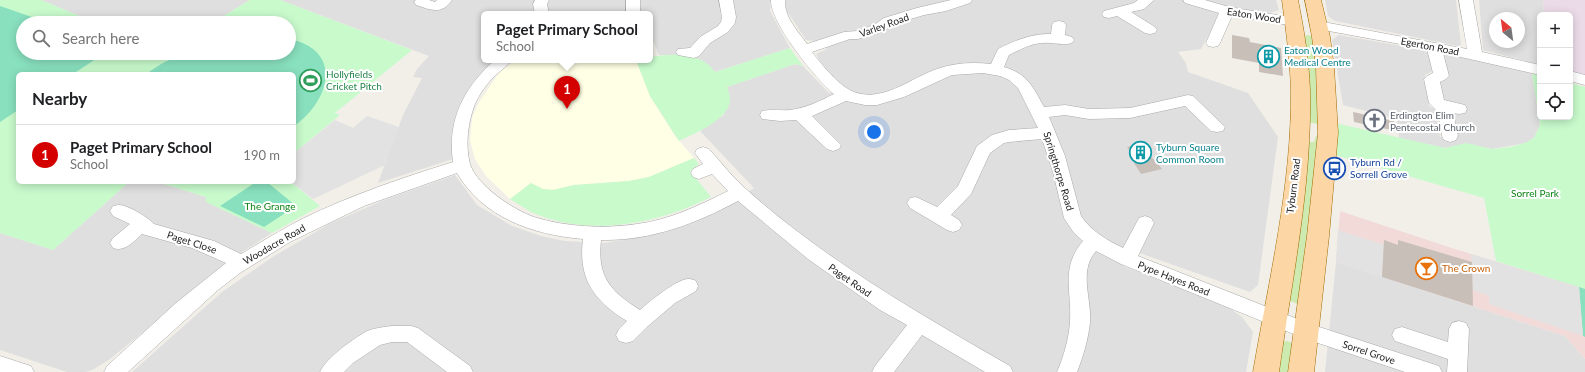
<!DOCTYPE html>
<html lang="en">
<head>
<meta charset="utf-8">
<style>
  body { margin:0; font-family:Lato,sans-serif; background:#f2f2f2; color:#202124 }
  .controls { position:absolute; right:12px; top:12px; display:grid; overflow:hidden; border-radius:6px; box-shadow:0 2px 10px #0003 }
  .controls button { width:36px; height:36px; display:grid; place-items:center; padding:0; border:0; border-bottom:1px solid #e0e0e0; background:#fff; color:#202124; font:20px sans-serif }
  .compass { position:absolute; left:1489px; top:12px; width:36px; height:36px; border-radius:50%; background:#fff; box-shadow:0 2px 10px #0003; rotate:331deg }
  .you { position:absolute; left:874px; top:132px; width:14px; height:14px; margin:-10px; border:3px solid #fff; border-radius:50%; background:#1a73e8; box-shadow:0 0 0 6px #1a73e833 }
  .badge { display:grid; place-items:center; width:26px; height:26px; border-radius:50%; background:#d40000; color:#fff; font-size:13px; font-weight:700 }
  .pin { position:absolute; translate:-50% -33px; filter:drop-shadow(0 1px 2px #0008) }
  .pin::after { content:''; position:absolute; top:21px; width:14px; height:12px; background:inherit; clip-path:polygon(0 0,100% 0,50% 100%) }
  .popup { position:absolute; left:481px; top:11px; width:172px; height:52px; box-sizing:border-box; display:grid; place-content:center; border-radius:6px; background:#fff; filter:drop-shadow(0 1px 3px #0005); font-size:13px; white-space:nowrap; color:#757577 }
  .popup b { font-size:15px; color:#202124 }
  .popup::after { content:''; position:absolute; left:50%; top:100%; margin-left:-8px; border:8px solid transparent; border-top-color:#fff }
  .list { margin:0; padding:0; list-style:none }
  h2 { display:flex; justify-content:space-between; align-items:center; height:52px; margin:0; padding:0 16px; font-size:17px }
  h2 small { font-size:13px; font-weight:400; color:#757577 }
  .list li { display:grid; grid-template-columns:26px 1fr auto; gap:12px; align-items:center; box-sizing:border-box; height:60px; padding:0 16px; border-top:1px solid #e0e0e0 }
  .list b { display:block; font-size:15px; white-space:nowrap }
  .list p { margin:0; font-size:13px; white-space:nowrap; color:#757577 }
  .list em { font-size:13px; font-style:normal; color:#757577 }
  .icon { flex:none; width:22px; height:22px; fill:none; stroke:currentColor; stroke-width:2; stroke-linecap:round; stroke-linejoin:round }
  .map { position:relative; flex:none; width:1585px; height:372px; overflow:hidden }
  .search { position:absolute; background:#fff; box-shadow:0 2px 10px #0003; left:16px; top:16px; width:280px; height:44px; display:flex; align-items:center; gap:10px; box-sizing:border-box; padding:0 14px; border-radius:22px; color:#757577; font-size:15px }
  .panel { position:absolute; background:#fff; box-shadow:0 2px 10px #0003; left:16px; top:72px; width:280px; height:112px; border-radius:6px }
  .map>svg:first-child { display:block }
  .residential { fill:#e0dfdf; fill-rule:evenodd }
  .commercial { fill:#f2dad9 }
  .industrial { fill:#ebdbe8 }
  .education { fill:#ffffe5 }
  .grass { fill:#cdebb0 }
  .park { fill:#c8facc }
  .pitch { fill:#88e0be }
  .parking { fill:#e2e2e2 }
  .building { fill:#c7bfb8 }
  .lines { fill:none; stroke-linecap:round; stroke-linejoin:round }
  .minor-casing { stroke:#a9a9a9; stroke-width:1 }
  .major-casing { stroke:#a06b00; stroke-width:1 }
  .minor { fill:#fff; fill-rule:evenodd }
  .major { fill:#fcd6a4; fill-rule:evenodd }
  .labels { text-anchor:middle; stroke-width:4; stroke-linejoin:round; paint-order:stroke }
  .street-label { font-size:10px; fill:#222; stroke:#fff }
  .culture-label { font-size:10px; fill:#0d838f; stroke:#fff; text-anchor:start }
  .leisure-label { font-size:10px; fill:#27864d; stroke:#fff; text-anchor:start }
  .worship-label { font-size:10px; fill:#5b616d; stroke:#fff; text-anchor:start }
  .transit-label { font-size:10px; fill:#164399; stroke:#fff; text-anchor:start }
  .park-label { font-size:10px; fill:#0c8416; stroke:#fff }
  .food-label { font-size:10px; fill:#c56008; stroke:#fff; text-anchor:start }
</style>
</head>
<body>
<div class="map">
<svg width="1585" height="372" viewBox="0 0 1585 372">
  <rect width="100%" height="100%" fill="#f2efe9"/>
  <path class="residential" d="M 41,0 L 250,0 L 212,23 L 96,23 Z
    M 280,0 L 771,0 L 770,11 L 790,48 L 715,72 L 687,55 L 659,55 L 650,34 L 650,14 L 641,14 L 638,9 L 608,14 L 484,14 L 484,60 L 497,60 L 489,65 L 470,92 L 453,159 L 378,183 L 403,115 L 422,78 L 413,77 L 417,69 L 429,56 Z
    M 786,0 L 1276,0 L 1279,10 L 1269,13 L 1224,7 L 1201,49 L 1178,52 L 1186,63 L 1188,72 L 1248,93 L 1278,137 L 1258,285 L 1250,292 L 1131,250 L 1123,266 L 1228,307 L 1242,317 L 1253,332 L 1246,372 L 132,372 L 222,292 L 274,256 L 331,223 L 384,200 L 455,175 L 477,205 L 512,226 L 541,236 L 565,241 L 604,243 L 640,237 L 686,225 L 723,209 L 754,188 L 700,131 L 724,115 L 727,87 L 795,64 L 803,66 L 829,93 L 843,87 L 821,63 L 816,54 L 827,49 L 821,42 L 806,40 L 785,8 Z
    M 1325,0 L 1456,0 L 1461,45 L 1458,46 L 1335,21 L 1328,16 Z
    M 1479,0 L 1543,0 L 1544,15 L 1540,15 L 1540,65 L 1483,50 ZM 1495,18 L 1519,18 L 1519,42 L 1495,42 Z
    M 1339,35 L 1430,51 L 1433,71 L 1425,75 L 1429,106 L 1435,109 L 1440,137 L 1457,140 L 1453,112 L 1464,114 L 1462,104 L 1442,100 L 1439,81 L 1443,53 L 1532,74 L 1540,125 L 1534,138 L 1526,143 L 1492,149 L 1466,144 L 1445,148 L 1399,138 L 1397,119 L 1343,105 L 1332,40 Z
    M 129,182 L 158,182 L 206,197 L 207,202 L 272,233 L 242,252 L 110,359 L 94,369 L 86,372 L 67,372 L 0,350 L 0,233 L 53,250 Z
    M 1336,262 L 1565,336 L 1585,359 L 1585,372 L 1325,372 Z"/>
  <path class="commercial" d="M 1340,211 L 1452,248 L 1585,289 L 1585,359 L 1565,336 L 1336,262 Z"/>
  <path class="industrial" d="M 1543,0 L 1585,0 L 1585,76 L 1570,72 L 1570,15 L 1544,15 Z"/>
  <path class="education" d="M 515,60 L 636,60 L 650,96 L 675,136 L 694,158 L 649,177 L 629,181 L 574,185 L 553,190 L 543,189 L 531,183 L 510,199 L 486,176 L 475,159 L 470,140 L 472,118 L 479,102 L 499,73 Z"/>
  <path class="grass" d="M 1307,35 L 1313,36 L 1322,125 L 1307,122 L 1307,64 L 1305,36 Z
    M 1319,135 L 1322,137 L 1298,304 L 1290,301 L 1305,142 L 1314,142 L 1316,136 Z
    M 1282,341 L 1288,341 L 1295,345 L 1295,372 L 1275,372 Z"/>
  <path class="park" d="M 0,0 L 41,0 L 96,23 L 23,23 L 23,53 L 289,53 L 289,23 L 212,23 L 250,0 L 280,0 L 412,50 L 335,113 L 340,115 L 294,153 L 294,74 L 18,74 L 18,182 L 129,182 L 53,250 L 0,233 Z
    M 790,48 L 803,66 L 795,64 L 727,87 C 728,90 730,95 730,99 C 731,119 694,134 679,141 L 650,96 L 636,60 L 650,60 L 650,57 C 671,53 702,52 715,72 Z
    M 1532,74 L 1540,76 L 1540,117 L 1570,117 L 1570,83 L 1585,87 L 1585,289 L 1496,261 L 1484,198 L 1335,155 L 1335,123 L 1445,148 L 1466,143 L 1492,149 L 1510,147 L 1525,143 L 1534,138 L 1540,125 Z
    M 694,158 L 699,164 L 690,171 L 711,197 C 658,224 588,238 531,212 C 524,208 517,203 510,199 L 531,183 L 543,189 L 553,190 L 574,185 L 629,181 L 649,177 Z
    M 158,182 L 291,182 L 320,206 L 272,233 L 206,202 L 206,197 Z"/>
  <path class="pitch" d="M 0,6 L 49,23 L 23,23 L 23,53 L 105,53 L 73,74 L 18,74 L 18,110 L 0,122 Z
    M 289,39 C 344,50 330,101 294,126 L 294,74 L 146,74 L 161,64 L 183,53 L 289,53 Z
    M 256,182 L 267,182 L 296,206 L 264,227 L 220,206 Z
    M 1579,287 L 1585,289 L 1585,337 L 1583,336 Z"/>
  <path class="parking" d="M 367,116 L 399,127 L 385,165 L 313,199 L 291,182 L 294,182 L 294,153 L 335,120 L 353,128 Z
    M 1338,230 L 1384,245 L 1382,277 L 1336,262 Z
    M 1471,254 L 1579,287 L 1583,336 L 1489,304 L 1489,296 L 1473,290 Z"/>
  <path class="building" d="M 1232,35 L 1249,38 L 1250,42 L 1281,48 L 1283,76 L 1259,72 L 1259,63 L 1232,58 Z
    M 1353,112 L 1394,121 L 1396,131 L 1354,122 Z
    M 1141,144 L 1153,159 L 1154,159 L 1162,169 L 1141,174 L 1134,163 L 1138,162 L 1127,147 Z
    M 1384,240 L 1398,245 L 1398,240 L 1472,262 L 1473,306 L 1382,277 Z"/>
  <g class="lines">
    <defs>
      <path id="minor" d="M 416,0 L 429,0 L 435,2 L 437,0 L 452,0 C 442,15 431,10 416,5 L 414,2 Z
        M 535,0 L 549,0 L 547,4 L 549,14 L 535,14 L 533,4 Z
        M 626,0 L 640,0 L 640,14 L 626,14 Z
        M 719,0 L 733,0 L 736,17 L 735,23 L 728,32 L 710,43 L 699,56 L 694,58 L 678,55 L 676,52 L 678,49 L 690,48 L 700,37 L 718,26 L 721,22 L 722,17 Z
        M 771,0 L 785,0 C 784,17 798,31 807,44 L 844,32 L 857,31 L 874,25 L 884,18 L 917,8 L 951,0 L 972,0 L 970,3 L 946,11 L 924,15 L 894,24 L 884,31 L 858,39 L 850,39 L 812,52 C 822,65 841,89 857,93 C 885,101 911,78 937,69 C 954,63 972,62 991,64 L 998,49 C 1014,41 1033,33 1051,34 L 1052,25 L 1054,22 L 1059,21 L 1064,22 L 1066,25 L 1065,35 L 1072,37 L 1074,40 L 1072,43 C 1062,46 1053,42 1043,43 C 1032,43 1019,50 1009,55 L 1004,67 C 1028,74 1033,87 1044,107 L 1065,105 L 1089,109 L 1130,108 L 1188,95 L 1193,96 L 1225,127 L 1223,131 L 1217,132 L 1211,131 L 1185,106 L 1130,118 L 1089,119 L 1065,115 L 1049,117 L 1065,156 L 1081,216 C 1092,232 1107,240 1123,248 L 1139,218 L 1145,216 L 1151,218 L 1154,223 L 1138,256 L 1310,324 L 1439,366 L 1442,372 L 1405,372 L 1306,339 L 1121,264 L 1096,251 C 1078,272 1092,298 1090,323 C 1088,340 1083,357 1077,372 L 1057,372 C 1064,356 1069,338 1070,321 C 1072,291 1060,268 1083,241 L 1074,233 L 1064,218 L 1053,172 L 1042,139 L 1009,142 L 1004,143 L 990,153 L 971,194 L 951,215 L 959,220 L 962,225 L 959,230 L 953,232 L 947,230 L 910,208 L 907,203 L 910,198 L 916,197 L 937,207 L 958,186 L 977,146 L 992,135 L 1009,130 L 1038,128 L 1018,88 L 1009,80 L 1000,76 L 983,73 L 952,75 L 904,97 L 877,105 L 865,105 L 846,101 L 812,116 L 841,145 L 839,149 L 833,151 L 827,149 L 796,120 L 780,121 L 762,119 L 760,115 L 762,111 C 772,109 781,111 790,110 C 806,108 820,101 834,94 C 816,79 770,23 771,0 Z
        M 1138,0 L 1154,0 L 1144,9 L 1131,12 L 1155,27 L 1157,30 L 1155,33 L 1150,34 L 1145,33 L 1117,16 L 1109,18 L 1104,17 L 1102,14 L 1104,11 L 1134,3 Z
        M 1183,0 L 1205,0 L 1229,7 L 1295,18 L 1300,19 L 1302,22 L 1300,25 L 1295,26 L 1232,16 L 1220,43 L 1218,46 L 1213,47 L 1208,46 L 1206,43 L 1219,13 L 1185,3 Z
        M 1459,0 L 1473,0 L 1482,52 L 1540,65 L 1540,75 L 1443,53 L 1449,76 L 1446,79 L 1440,82 L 1444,100 L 1465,105 L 1467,109 L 1465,113 L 1459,114 L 1453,113 L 1458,136 L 1456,140 L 1450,142 L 1444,140 L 1442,136 L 1438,112 L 1429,103 L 1424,79 L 1427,76 L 1433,73 L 1427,49 L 1318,29 L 1313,28 L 1311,25 L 1313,22 L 1318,21 L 1467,49 Z
        M 495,60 L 511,60 C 508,66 501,70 496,75 C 487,83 480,93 475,104 C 468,122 465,145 470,164 C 477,186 514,210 534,217 C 566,227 604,229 637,224 C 669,220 698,206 728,191 L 712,174 L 699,179 L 693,177 L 691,173 L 693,169 L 703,164 L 695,153 L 697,149 L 703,147 L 709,149 C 721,162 732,177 746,189 C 825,260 918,313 1010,366 L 1013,372 L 985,372 L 922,335 L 894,372 L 872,372 L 875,366 L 907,325 L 880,310 L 808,259 L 738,201 C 695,224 650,241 601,240 C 597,277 610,291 640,310 C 649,302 678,278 689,279 C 692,279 694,280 696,281 L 698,286 L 696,291 L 675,303 L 648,326 L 633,341 L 626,343 L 619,341 L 616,335 L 619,329 L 627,321 C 594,301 578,279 583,239 C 534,235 483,218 457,173 L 364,206 L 290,242 L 240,273 L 218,290 L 128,372 L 104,372 L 107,366 L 176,303 L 226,263 L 192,248 L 142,234 C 133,242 125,252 113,248 L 110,243 L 113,238 L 130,224 L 113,216 L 110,211 L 113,206 C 113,206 119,205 119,205 C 128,205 149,218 154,224 L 214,241 L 241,254 C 261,242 281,230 302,219 C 351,195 402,178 453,162 C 447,120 464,87 495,60 Z
        M 1570,71 L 1585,75 L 1585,85 L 1570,81 Z
        M 1459,321 L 1466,323 L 1469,329 L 1467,372 L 1447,372 L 1448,359 L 1395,341 L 1392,335 L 1395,329 L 1402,327 L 1448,342 L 1449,329 L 1452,323 Z
        M 392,326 L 411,326 L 418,328 L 470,366 L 473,372 L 447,372 L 407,342 L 392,342 L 380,345 L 353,363 L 344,372 L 320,372 C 327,357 352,340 367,331 C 375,328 384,327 392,326 Z
        M 0,356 L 31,366 L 34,372 L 0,372 Z"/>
      <path id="major" d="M 1282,0 L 1298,0 C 1304,30 1309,60 1310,91 C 1312,185 1292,279 1279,372 L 1253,372 C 1269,279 1292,185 1291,90 C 1290,60 1286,30 1282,0 Z
        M 1305,0 L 1321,0 L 1330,37 L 1334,67 L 1338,133 L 1329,236 L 1314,372 L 1288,372 L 1307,236 L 1318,133 L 1316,67 L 1312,37 Z"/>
    </defs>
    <use href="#minor" class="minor-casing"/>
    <use href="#major" class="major-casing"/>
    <use href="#minor" class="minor"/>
    <use href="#major" class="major"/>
  </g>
  <defs>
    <symbol id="building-ring" viewBox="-11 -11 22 22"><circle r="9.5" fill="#fff" stroke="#0f9aa8" stroke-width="1.5"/><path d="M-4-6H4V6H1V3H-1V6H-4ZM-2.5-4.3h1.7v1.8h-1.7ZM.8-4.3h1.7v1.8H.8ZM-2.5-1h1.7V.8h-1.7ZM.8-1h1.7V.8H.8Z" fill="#0f9aa8"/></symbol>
    <symbol id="stadium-ring" viewBox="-11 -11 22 22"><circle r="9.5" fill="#fff" stroke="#2e9e5b" stroke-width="1.5"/><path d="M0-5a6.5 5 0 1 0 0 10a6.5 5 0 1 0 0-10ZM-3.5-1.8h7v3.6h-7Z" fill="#2e9e5b"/></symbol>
    <symbol id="church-ring" viewBox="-11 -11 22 22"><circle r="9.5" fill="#fff" stroke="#6b7280" stroke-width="1.5"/><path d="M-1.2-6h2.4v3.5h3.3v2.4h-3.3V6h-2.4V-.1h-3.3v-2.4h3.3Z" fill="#6b7280"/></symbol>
    <symbol id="bus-ring" viewBox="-11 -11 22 22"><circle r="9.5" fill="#fff" stroke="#1a4fb4" stroke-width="1.5"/><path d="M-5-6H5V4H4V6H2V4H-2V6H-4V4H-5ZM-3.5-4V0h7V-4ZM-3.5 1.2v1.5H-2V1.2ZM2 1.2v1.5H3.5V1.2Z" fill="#1a4fb4"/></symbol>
    <symbol id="bar-ring" viewBox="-11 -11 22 22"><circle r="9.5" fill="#fff" stroke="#e8710a" stroke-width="1.5"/><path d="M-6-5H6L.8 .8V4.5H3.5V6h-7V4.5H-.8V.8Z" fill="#e8710a"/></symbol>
  </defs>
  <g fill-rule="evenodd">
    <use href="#building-ring" x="1256" y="44" width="25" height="25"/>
    <use href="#stadium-ring" x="298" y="68" width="25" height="25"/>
    <use href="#church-ring" x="1362" y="108" width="25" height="25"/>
    <use href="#building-ring" x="1128" y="140" width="25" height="25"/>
    <use href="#bus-ring" x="1322" y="156" width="25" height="25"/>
    <use href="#bar-ring" x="1414" y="256" width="25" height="25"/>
  </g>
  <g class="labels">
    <g class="street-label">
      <text transform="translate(1254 15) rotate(9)" y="4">Eaton Wood</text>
      <text transform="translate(884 25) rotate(-20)" y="4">Varley Road</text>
      <text transform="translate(1430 46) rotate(11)" y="4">Egerton Road</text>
      <text transform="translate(1059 171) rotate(73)" y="4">Springthorpe Road</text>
      <text transform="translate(1293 186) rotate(-83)" y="4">Tyburn Road</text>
      <text transform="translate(192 242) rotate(18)" y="4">Paget Close</text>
      <text transform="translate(274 244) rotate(-30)" y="4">Woodacre Road</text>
      <text transform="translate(1174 278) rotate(22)" y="4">Pype Hayes Road</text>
      <text transform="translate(850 280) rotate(35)" y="4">Paget Road</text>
      <text transform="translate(1369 352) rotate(18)" y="4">Sorrel Grove</text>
    </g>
    <g class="culture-label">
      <text x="1284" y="54">Eaton Wood<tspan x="1284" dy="12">Medical Centre</tspan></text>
      <text x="1156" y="151">Tyburn Square<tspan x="1156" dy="12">Common Room</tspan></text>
    </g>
    <g class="leisure-label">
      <text x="326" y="78">Hollyfields<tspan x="326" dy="12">Cricket Pitch</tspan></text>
    </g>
    <g class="worship-label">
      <text x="1390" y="119">Erdington Elim<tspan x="1390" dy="12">Pentecostal Church</tspan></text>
    </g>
    <g class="transit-label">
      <text x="1350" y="166">Tyburn Rd /<tspan x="1350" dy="12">Sorrell Grove</tspan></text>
    </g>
    <g class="park-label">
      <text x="1535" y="197">Sorrel Park</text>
      <text x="270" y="210">The Grange</text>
    </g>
    <g class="food-label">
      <text x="1442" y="272">The Crown</text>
    </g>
  </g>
</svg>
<div class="controls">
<button>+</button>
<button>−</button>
<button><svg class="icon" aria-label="locate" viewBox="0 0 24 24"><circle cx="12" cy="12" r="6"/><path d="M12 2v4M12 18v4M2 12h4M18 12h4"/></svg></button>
</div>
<svg class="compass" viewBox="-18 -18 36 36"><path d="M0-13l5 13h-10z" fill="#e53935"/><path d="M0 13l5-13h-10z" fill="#757577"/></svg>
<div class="you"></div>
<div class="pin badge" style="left:567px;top:109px">1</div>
<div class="popup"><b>Paget Primary School</b>School</div>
<div class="search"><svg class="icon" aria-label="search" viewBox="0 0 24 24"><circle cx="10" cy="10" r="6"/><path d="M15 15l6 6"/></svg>Search here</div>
<section class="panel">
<h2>Nearby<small></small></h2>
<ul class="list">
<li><span class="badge">1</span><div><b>Paget Primary School</b><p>School</p></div><em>190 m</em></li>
</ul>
</section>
</div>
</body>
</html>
